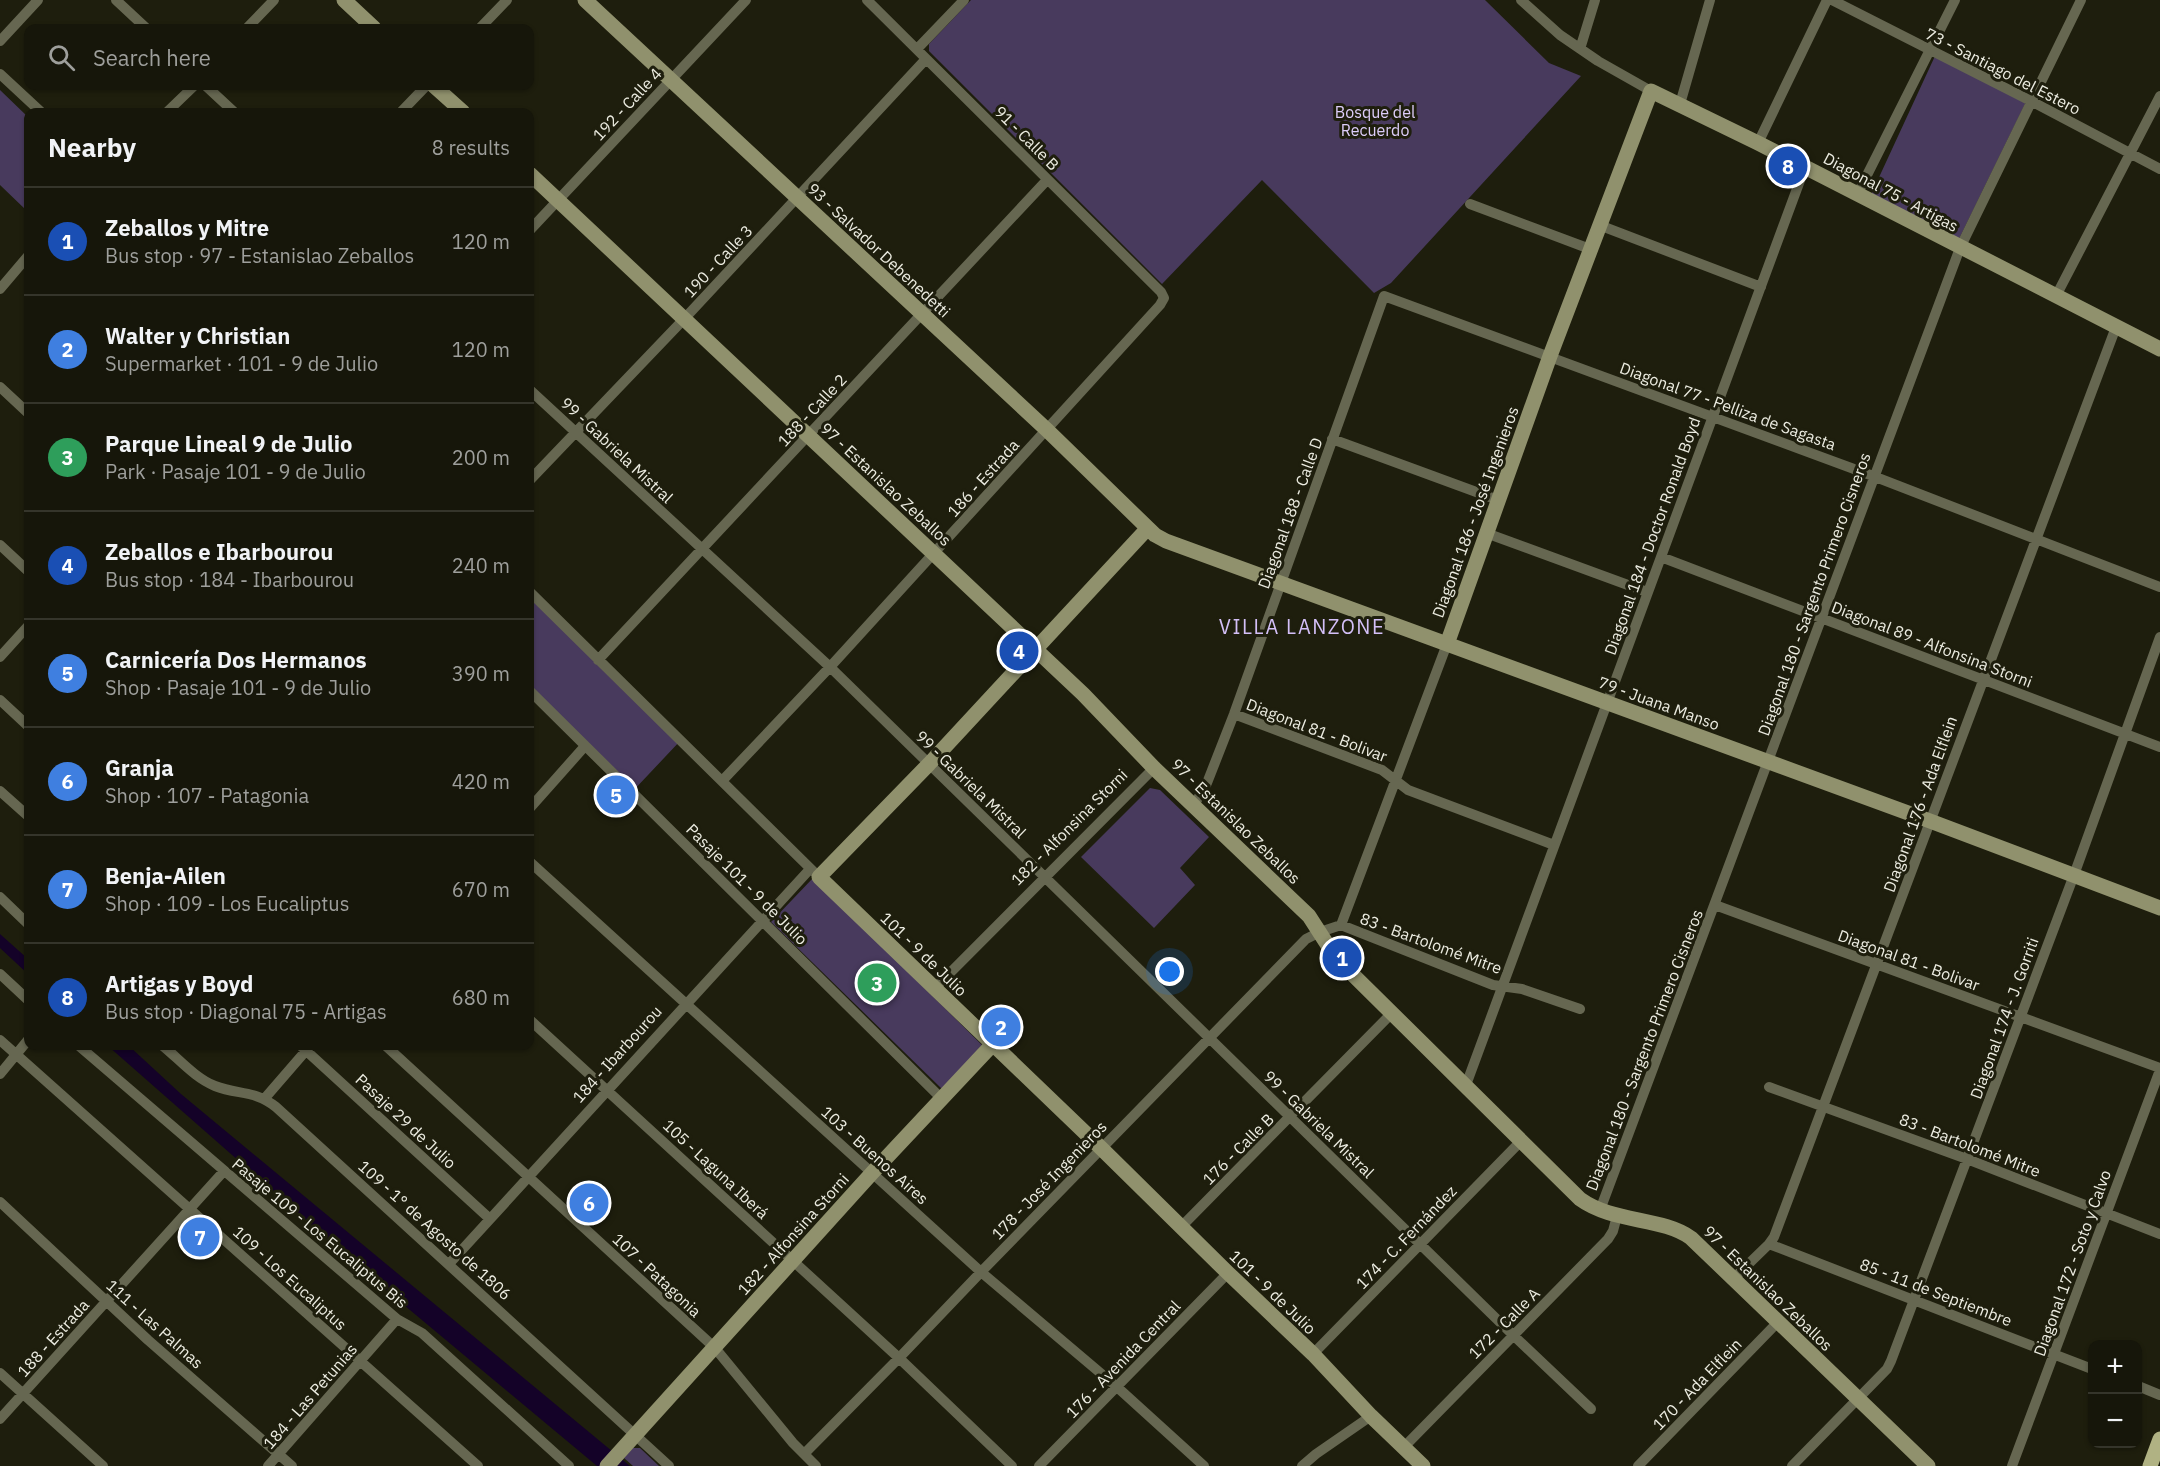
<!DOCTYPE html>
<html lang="en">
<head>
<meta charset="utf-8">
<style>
  body { margin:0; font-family:"IBM Plex Sans",sans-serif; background:#1f1f13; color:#f1f3f6 }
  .controls { position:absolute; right:18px; bottom:18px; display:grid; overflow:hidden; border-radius:12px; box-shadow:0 2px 4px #0004 }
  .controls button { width:54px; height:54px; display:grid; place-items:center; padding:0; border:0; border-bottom:2px solid #35352b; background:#16160a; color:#f1f3f6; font:30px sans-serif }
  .you { position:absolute; left:1170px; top:972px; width:21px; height:21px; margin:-15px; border:4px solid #fff; border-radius:50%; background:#1a73e8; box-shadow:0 0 0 9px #1a73e833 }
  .badge { display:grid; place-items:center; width:39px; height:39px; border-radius:50%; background:#c3a7f2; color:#fff; font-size:20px; font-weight:700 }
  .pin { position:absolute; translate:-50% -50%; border:3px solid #fff; box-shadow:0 2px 6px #0006 }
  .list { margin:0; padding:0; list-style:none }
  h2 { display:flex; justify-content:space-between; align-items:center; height:78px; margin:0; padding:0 24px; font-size:26px }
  h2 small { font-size:20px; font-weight:400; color:#9e9f9c }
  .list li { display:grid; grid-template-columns:39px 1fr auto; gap:18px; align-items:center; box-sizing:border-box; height:108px; padding:0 24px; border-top:2px solid #35352b }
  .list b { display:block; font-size:22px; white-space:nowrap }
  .list p { margin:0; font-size:20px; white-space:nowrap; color:#9e9f9c }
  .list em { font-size:20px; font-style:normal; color:#9e9f9c }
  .icon { flex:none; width:33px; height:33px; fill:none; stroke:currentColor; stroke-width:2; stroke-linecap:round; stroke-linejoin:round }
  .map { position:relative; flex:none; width:2160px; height:1466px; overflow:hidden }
  .search { position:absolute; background:#16160a; box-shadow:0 2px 4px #0004; left:24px; top:24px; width:510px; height:66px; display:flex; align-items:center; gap:15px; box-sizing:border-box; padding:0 21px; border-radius:12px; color:#9e9f9c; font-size:22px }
  .panel { position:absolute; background:#16160a; box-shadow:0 2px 4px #0004; left:24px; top:108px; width:510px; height:942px; border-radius:12px }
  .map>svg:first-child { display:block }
  .green { fill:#483a5d }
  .water { fill:#140228 }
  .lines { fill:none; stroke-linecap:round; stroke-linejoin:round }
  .street { stroke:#666751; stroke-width:10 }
  .secondary { stroke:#90916d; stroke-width:15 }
  .primary { stroke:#b0b283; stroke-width:15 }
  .labels { text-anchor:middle; stroke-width:6; stroke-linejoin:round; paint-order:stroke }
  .street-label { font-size:16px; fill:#ecece1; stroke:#1e1e0d }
  .park-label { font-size:16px; fill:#ddcdfa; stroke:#1e1e0d }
  .quarter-label { font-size:20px; letter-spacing:1.5px; fill:#d3bff7; stroke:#1e1e0d }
</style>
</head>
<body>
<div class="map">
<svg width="2160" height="1466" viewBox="0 0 2160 1466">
  <rect width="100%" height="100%" fill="#1e1e0d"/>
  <path class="green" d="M 971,0 L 1485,0 L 1549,63 L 1581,76 L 1391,283 L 1374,293 L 1262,180 L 1162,284 L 929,51 L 929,44 Z
    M 1935,56 L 2026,102 L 1957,243 L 1869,199 Z
    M 0,90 L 28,117 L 28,207 L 26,210 L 0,185 Z
    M 530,592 L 681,740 L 632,792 L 530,692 Z
    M 1150,788 L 1160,790 L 1209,837 L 1180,868 L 1195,885 L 1154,928 L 1081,857 Z
    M 813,878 L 982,1045 L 942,1089 L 771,922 Z
    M 633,1448 L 640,1448 L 659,1466 L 633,1466 L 624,1458 Z"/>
  <path class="water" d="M 0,934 L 28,959 L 28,974 L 0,948 Z
    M 108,1046 L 129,1046 L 181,1094 L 630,1466 L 597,1466 L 380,1285 Z"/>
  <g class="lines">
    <path class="street" d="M 116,0 L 146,28
      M 1521,0 L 1560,35 L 1598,61 L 1651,91
      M 1832,0 L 2031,101 L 2160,169
      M 247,28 L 274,0
      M 480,28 L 507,0
      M 0,41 L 38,0
      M 917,49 L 964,0
      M 1580,49 L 1595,0
      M 0,74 L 41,112
      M 206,86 L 234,112
      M 1680,104 L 1710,0
      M 167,112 L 194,86
      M 401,112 L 426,86
      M 1758,143 L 1827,0
      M 1857,195 L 1955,0
      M 1470,204 L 1590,249
      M 1599,225 L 1761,287
      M 530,230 L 746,0
      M 0,289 L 28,256
      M 2056,296 L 2160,96
      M 0,387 L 28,413
      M 530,390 L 830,667 L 1513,1335 L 1591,1409
      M 1332,439 L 1498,500
      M 530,480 L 685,318 L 926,59
      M 1486,533 L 1647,592
      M 0,545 L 28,571
      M 1661,557 L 2160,747
      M 530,592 L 814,872
      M 0,657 L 28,626
      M 598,660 L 1047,180
      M 530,691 L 942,1099
      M 0,700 L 28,726
      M 1234,714 L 1382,770 L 1408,790 L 1554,845
      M 722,781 L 830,667 L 1160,305 L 1164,298 L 1161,292 L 867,0
      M 0,791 L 28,816
      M 1194,805 L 1207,783 L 1234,714 L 1384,296 L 1873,476 L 2160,587
      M 530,808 L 585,746
      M 530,862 L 981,1272 L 1117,1387 L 1204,1466
      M 0,897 L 28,924
      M 1715,905 L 2160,1068
      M 1341,925 L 1447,644
      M 1341,925 L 1493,985 L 1522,989 L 1580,1009
      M 0,974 L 28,1000
      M 934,989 L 1154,768
      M 530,1020 L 899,1358 L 1012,1466
      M 0,1040 L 478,1466
      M 79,1046 L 397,1319 L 422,1333 L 569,1466
      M 163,1046 C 179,1059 195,1078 215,1086 C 238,1095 255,1090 276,1107 L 669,1466
      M 301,1046 L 490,1219
      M 386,1046 L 715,1348 L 793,1443 L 816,1466
      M 0,1074 L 28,1040
      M 1466,1085 L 1805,167
      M 1769,1087 L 1967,1159 L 2160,1234
      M 265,1098 L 310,1046
      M 0,1202 L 148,1340 L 292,1466
      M 1600,1210 L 1960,248 L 2081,0
      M 1181,1227 L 1391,1014
      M 1769,1244 L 2092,1369
      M 449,1264 L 810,869
      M 1733,1279 L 1769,1244 L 1774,1237 L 2116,327
      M 1313,1354 L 1521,1141
      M 0,1373 L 103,1466
      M 2138,1386 L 2160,1395
      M 0,1419 L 224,1171
      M 1404,1447 L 1608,1239 L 1613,1231 L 1617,1216
      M 804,1454 L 899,1358 L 981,1272 L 1306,939 L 1320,932 L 1341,925
      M 268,1466 L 397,1319
      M 1039,1466 L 1228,1273
      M 1302,1466 L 1316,1454 L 1371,1416
      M 1638,1466 L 1778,1322
      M 1792,1466 L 1887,1369 L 1891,1361 L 2074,875 L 2160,637
      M 2012,1466 L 2160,1070"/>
    <path class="secondary" d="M 344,0 L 374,28
      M 585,0 L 1047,430 L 1155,535 L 1166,541 L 1930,821 L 2160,908
      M 434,86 L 463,112
      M 530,174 L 1083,694 L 1154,768 L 1309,916 L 1336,958 L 1580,1199 C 1613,1223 1662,1217 1691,1238 L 1928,1466
      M 1147,529 L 929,764 L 819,877 L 1101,1148 L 1228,1273 L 1313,1354 L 1371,1416 L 1423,1466
      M 1447,644 L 1550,356 L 1651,91 L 1758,143 L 2160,349
      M 607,1466 L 872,1173 L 992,1045"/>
    <path class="primary" d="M 2150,1466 L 2160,1439"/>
  </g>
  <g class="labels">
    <g class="street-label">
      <text transform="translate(2003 71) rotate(27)" y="6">73 - Santiago del Estero</text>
      <text transform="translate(627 104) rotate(-47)" y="6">192 - Calle 4</text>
      <text transform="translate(1027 138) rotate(45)" y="6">91 - Calle B</text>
      <text transform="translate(1891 192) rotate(28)" y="6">Diagonal 75 - Artigas</text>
      <text transform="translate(879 250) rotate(43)" y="6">93 - Salvador Debenedetti</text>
      <text transform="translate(718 261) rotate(-47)" y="6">190 - Calle 3</text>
      <text transform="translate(1728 406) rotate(20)" y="6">Diagonal 77 - Pelliza de Sagasta</text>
      <text transform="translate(812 410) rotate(-47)" y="6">188 - Calle 2</text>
      <text transform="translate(617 450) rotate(43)" y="6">99 - Gabriela Mistral</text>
      <text transform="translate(983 478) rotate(-48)" y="6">186 - Estrada</text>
      <text transform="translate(886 484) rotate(43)" y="6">97 - Estanislao Zeballos</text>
      <text transform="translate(1475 512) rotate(-70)" y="6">Diagonal 186 - José Ingenieros</text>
      <text transform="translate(1290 513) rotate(-70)" y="6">Diagonal 188 - Calle D</text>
      <text transform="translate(1652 536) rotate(-70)" y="6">Diagonal 184 - Doctor Ronald Boyd</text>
      <text transform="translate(1814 594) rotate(-70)" y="6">Diagonal 180 - Sargento Primero Cisneros</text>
      <text transform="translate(1932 644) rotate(21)" y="6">Diagonal 89 - Alfonsina Storni</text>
      <text transform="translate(1659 703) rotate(20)" y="6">79 - Juana Manso</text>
      <text transform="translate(1317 730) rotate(21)" y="6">Diagonal 81 - Bolivar</text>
      <text transform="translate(971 784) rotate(44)" y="6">99 - Gabriela Mistral</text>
      <text transform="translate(1920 804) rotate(-70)" y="6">Diagonal 176 - Ada Elflein</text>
      <text transform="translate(1236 821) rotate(44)" y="6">97 - Estanislao Zeballos</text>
      <text transform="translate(1069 827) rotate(-45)" y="6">182 - Alfonsina Storni</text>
      <text transform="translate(747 884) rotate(45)" y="6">Pasaje 101 - 9 de Julio</text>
      <text transform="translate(1431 943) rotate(20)" y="6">83 - Bartolomé Mitre</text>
      <text transform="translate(924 954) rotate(44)" y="6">101 - 9 de Julio</text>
      <text transform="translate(1909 960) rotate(20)" y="6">Diagonal 81 - Bolivar</text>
      <text transform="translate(2004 1018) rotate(-70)" y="6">Diagonal 174 - J. Gorriti</text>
      <text transform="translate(1644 1050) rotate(-69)" y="6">Diagonal 180 - Sargento Primero Cisneros</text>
      <text transform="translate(617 1054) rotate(-48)" y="6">184 - Ibarbourou</text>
      <text transform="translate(406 1121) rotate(43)" y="6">Pasaje 29 de Julio</text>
      <text transform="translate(1319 1124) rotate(44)" y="6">99 - Gabriela Mistral</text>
      <text transform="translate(1970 1145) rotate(21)" y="6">83 - Bartolomé Mitre</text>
      <text transform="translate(1238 1149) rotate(-45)" y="6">176 - Calle B</text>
      <text transform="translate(875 1155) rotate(42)" y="6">103 - Buenos Aires</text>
      <text transform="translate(716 1169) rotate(43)" y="6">105 - Laguna Iberá</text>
      <text transform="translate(1049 1180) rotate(-46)" y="6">178 - José Ingenieros</text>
      <text transform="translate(435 1230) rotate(42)" y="6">109 - 1° de Agosto de 1806</text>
      <text transform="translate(320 1233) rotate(40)" y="6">Pasaje 109 - Los Eucaliptus Bis</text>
      <text transform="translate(793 1234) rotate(-48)" y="6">182 - Alfonsina Storni</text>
      <text transform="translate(1406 1237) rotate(-46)" y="6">174 - C. Fernández</text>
      <text transform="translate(2072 1263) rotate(-70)" y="6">Diagonal 172 - Soto y Calvo</text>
      <text transform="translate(657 1275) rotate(43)" y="6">107 - Patagonia</text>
      <text transform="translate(290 1278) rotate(42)" y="6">109 - Los Eucaliptus</text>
      <text transform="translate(1768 1288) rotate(44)" y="6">97 - Estanislao Zeballos</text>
      <text transform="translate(1273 1292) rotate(44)" y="6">101 - 9 de Julio</text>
      <text transform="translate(1936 1292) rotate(21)" y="6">85 - 11 de Septiembre</text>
      <text transform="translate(1504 1323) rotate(-45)" y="6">172 - Calle A</text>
      <text transform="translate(155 1324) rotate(42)" y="6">111 - Las Palmas</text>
      <text transform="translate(53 1338) rotate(-48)" y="6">188 - Estrada</text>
      <text transform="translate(1123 1359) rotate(-46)" y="6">176 - Avenida Central</text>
      <text transform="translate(1697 1384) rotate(-46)" y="6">170 - Ada Elflein</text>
      <text transform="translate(310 1396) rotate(-49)" y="6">184 - Las Petunias</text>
    </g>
    <g class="park-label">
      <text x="1375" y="118">Bosque del<tspan x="1375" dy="18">Recuerdo</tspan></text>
    </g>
    <g class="quarter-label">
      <text x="1302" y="634">VILLA LANZONE</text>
    </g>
  </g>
</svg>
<div class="controls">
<button>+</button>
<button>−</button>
</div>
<div class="you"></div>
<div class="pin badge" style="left:1342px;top:958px;background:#1a4fb4">1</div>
<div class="pin badge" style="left:1001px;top:1027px;background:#3f7fe0">2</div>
<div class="pin badge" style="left:877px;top:983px;background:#2e9e5b">3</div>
<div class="pin badge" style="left:1019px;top:651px;background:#1a4fb4">4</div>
<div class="pin badge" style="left:616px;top:795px;background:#3f7fe0">5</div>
<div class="pin badge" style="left:589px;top:1203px;background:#3f7fe0">6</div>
<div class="pin badge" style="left:200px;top:1237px;background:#3f7fe0">7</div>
<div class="pin badge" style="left:1788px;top:166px;background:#1a4fb4">8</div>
<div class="search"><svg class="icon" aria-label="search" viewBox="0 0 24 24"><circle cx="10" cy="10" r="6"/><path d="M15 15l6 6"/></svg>Search here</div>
<section class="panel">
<h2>Nearby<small>8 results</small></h2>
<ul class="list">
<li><span class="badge" style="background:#1a4fb4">1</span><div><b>Zeballos y Mitre</b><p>Bus stop · 97 - Estanislao Zeballos</p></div><em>120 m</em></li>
<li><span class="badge" style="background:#3f7fe0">2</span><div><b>Walter y Christian</b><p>Supermarket · 101 - 9 de Julio</p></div><em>120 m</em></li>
<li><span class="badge" style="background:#2e9e5b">3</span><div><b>Parque Lineal 9 de Julio</b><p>Park · Pasaje 101 - 9 de Julio</p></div><em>200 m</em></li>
<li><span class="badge" style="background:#1a4fb4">4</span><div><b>Zeballos e Ibarbourou</b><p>Bus stop · 184 - Ibarbourou</p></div><em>240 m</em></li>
<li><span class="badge" style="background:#3f7fe0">5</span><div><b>Carnicería Dos Hermanos</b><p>Shop · Pasaje 101 - 9 de Julio</p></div><em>390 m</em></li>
<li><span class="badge" style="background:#3f7fe0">6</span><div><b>Granja</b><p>Shop · 107 - Patagonia</p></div><em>420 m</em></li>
<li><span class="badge" style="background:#3f7fe0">7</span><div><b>Benja-Ailen</b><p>Shop · 109 - Los Eucaliptus</p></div><em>670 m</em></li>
<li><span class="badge" style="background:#1a4fb4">8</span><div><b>Artigas y Boyd</b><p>Bus stop · Diagonal 75 - Artigas</p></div><em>680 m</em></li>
</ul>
</section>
</div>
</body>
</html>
